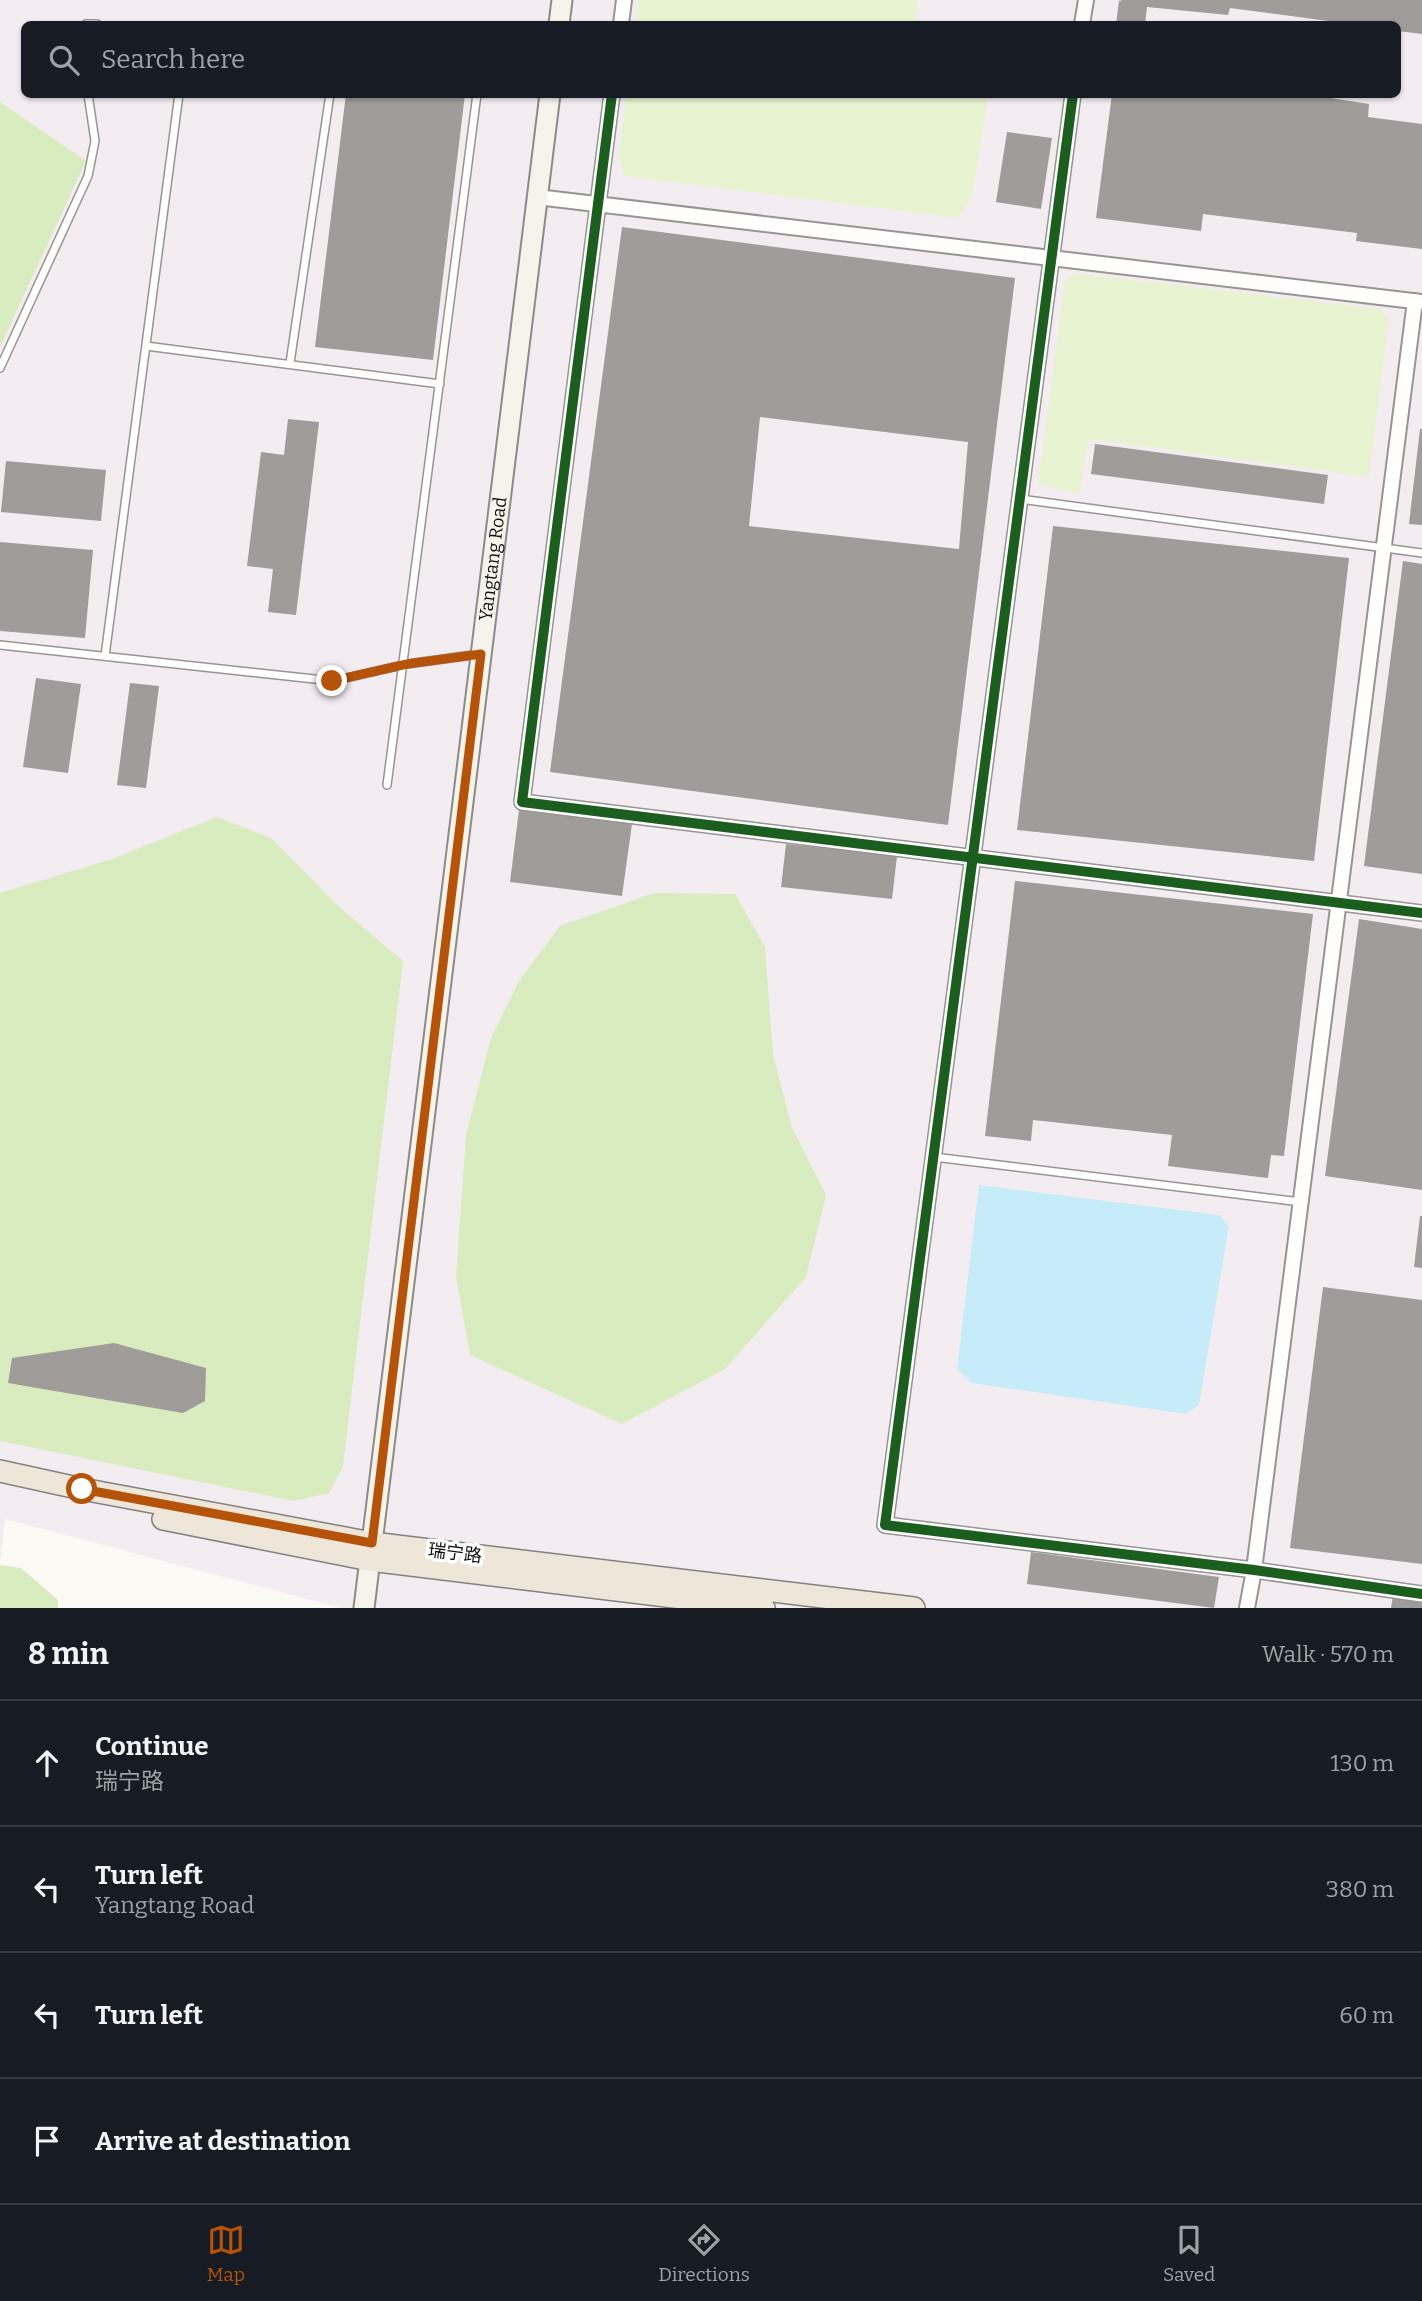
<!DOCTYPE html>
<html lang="en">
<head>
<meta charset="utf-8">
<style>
  body { margin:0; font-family:Bitter,"Noto Sans SC",serif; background:#20242c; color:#f1f3f6 }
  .stop { position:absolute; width:21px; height:21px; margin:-16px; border:5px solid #b45309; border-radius:50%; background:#fff }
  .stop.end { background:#b45309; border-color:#fff; box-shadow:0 2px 7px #0008 }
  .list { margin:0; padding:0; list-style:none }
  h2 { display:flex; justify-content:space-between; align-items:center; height:91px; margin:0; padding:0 28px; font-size:30px }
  h2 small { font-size:23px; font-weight:400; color:#9ea1a6 }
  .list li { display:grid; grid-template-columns:46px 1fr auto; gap:21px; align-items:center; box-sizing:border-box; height:126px; padding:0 28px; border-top:2px solid #363941 }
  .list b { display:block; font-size:26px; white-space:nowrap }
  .list p { margin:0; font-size:23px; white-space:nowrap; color:#9ea1a6 }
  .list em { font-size:23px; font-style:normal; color:#9ea1a6 }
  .icon { flex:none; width:38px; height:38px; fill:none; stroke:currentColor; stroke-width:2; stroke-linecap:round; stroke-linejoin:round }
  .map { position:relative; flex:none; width:1422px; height:1608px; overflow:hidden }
  .search { position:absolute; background:#171b24; box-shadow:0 2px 5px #0004; left:21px; right:21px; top:21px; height:77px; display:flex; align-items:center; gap:18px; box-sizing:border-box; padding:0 24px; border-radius:10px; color:#9ea1a6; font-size:26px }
  .sheet { height:595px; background:#171b24 }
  nav { display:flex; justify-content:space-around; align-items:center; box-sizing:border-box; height:98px; border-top:2px solid #363941; background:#171b24; font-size:19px; color:#9ea1a6 }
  nav a { display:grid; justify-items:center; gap:4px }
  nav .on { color:#b45309 }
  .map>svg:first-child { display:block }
  .industrial { fill:#f3edf1; fill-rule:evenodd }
  .green { fill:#e8f3d1 }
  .forest { fill:#d9ecbf }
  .water { fill:#c6ecfa }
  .building { fill:#9f9c99; fill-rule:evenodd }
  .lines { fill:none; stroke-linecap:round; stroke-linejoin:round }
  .service-casing { stroke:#969592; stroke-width:10 }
  .minor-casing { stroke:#969592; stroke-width:18 }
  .secondary-casing { stroke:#8c8b89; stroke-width:23 }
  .primary-casing { stroke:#83827f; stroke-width:24 }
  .service { stroke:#fffefd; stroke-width:7 }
  .minor { stroke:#fffefd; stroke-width:14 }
  .secondary { stroke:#f5f3ea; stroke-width:19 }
  .primary { stroke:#ede6d9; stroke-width:21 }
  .cycleway-casing { stroke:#fff; stroke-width:15 }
  .cycleway { stroke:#1b5e20; stroke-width:10 }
  .route { stroke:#b45309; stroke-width:9 }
  .labels { text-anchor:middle; stroke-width:7; stroke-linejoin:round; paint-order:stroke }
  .street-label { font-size:18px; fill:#0f0f0f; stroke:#fff }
</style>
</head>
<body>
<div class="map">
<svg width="1422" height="1608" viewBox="0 0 1422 1608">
  <rect width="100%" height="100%" fill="#fcfaf4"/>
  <path class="industrial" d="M 0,0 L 1422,0 L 1422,1608 L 341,1608 L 5,1519 L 0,1563 ZM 24,24 L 1398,24 L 1398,94 L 24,94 Z"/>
  <path class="green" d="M 638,0 L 918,0 L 915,24 L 635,24 Z
    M 626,95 L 626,94 L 988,95 L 972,197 L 958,218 L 624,176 L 619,156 Z
    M 1079,274 L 1381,309 L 1389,319 L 1369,477 L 1089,439 L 1079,494 L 1038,484 L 1065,280 Z"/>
  <path class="forest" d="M 0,102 L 86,161 L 0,347 Z
    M 217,817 L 271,838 L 338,906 L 403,961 L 343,1466 L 329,1493 L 294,1501 L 0,1441 L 0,893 L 112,859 Z
    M 654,893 L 735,894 L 765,947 L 773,1055 L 792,1128 L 826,1195 L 806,1277 L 725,1369 L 622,1424 L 470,1355 L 456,1276 L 466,1135 L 491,1038 L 519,981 L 560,926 Z
    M 0,1565 L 21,1568 L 58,1600 L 58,1608 L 0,1608 Z"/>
  <path class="water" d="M 979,1185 L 1219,1215 L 1229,1226 L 1199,1405 L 1186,1414 L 972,1383 L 957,1369 Z"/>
  <path class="building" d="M 1123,0 L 1422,0 L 1422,34 L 1398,31 L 1398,24 L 1351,24 L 1230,8 L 1228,15 L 1147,7 L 1145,24 L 1116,24 L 1119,1 Z
    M 346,94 L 465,94 L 433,360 L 315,347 Z
    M 1112,94 L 1305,94 L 1369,104 L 1368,117 L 1422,124 L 1422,249 L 1356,241 L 1357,233 L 1203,214 L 1201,231 L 1096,218 Z
    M 1007,132 L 1052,138 L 1041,209 L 996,202 Z
    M 622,227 L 1015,278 L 948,825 L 550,772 ZM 760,417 L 968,442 L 959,549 L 749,526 Z
    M 288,419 L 319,422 L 296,615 L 268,612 L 273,569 L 247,566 L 261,452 L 284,455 Z
    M 1420,429 L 1422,429 L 1422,525 L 1409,524 Z
    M 1095,444 L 1328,475 L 1324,504 L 1091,474 Z
    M 6,461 L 106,470 L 101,521 L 1,512 Z
    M 1053,526 L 1349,558 L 1314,861 L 1017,830 Z
    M 0,542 L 93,550 L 85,638 L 0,631 Z
    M 1403,561 L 1422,564 L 1422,874 L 1364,866 Z
    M 36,678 L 81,684 L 68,773 L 23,767 Z
    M 130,683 L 159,686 L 146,788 L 117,785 Z
    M 519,810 L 632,824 L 622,896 L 510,882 Z
    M 786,844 L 897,856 L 892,899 L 781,887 Z
    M 1015,881 L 1313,914 L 1284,1156 L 1271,1155 L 1268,1178 L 1168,1166 L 1172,1135 L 1033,1120 L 1031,1141 L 985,1136 Z
    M 1359,919 L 1422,929 L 1422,1190 L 1325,1176 Z
    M 1420,1216 L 1422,1216 L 1422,1268 L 1414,1267 Z
    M 1323,1287 L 1422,1300 L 1422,1564 L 1290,1548 Z
    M 114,1343 L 206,1368 L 205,1401 L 183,1413 L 8,1383 L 12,1358 Z
    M 1031,1552 L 1219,1577 L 1214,1608 L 1027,1584 Z
    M 1393,1596 L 1422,1601 L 1422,1608 L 1391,1608 Z"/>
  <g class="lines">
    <defs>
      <path id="service" d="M 86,24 L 97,24
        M 146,346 L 440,384
        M 290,363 L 330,94
        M 0,368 L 88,176 L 95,141 L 88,94
        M 1020,499 L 1422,553
        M 0,645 L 333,681 L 407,664 L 480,654
        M 105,656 L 179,94
        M 387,785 L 477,94
        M 934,1157 L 1301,1202"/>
      <path id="minor" d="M 621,24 L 624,0
        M 1082,24 L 1086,0
        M 612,94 L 522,802 L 1422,913
        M 1073,94 L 885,1525 L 1254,1570 L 1422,1594
        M 537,197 L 1422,302
        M 1247,1608 L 1254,1570 L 1415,301"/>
      <g id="secondary">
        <path d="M 559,24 L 562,0"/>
        <path id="s1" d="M 364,1608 L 550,94"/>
      </g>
      <path id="primary" d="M 0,1471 L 82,1489 L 372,1543 L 914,1608
        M 163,1519 L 370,1560 L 764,1608"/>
    </defs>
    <use href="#service" class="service-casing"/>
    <use href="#minor" class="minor-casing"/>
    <use href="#secondary" class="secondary-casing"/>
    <use href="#primary" class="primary-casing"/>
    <use href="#service" class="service"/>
    <use href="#minor" class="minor"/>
    <use href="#secondary" class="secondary"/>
    <use href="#primary" class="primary"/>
    <defs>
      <path id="cycleway" d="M 612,94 L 522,802 L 1422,913
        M 1073,94 L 885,1525 L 1254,1570 L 1422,1594"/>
    </defs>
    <use href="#cycleway" class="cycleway-casing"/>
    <use href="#cycleway" class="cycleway"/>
  </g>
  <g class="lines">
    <path class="route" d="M 82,1489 L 372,1543 L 481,654 L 407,664 L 332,681"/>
  </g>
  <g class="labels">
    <g class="street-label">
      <text dy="6" stroke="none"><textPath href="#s1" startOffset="1057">Yangtang Road</textPath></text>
      <text transform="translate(455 1553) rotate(7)" y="6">瑞宁路</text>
    </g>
  </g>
</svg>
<div class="stop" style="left:82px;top:1489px"></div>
<div class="stop end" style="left:332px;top:681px"></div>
<div class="search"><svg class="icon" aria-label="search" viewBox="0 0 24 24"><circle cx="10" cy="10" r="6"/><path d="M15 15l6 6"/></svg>Search here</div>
</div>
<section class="sheet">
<h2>8 min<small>Walk · 570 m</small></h2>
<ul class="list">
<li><svg class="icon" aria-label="ahead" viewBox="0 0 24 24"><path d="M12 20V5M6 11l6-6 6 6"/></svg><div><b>Continue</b><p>瑞宁路</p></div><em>130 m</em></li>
<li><svg class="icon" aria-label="left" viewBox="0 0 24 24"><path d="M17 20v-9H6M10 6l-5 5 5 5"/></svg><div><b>Turn left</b><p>Yangtang Road</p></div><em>380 m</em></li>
<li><svg class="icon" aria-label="left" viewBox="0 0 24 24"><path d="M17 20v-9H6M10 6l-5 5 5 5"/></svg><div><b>Turn left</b></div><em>60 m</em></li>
<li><svg class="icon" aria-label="arrive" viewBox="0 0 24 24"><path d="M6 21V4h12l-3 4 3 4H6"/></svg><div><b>Arrive at destination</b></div></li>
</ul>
</section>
<nav>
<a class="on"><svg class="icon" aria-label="map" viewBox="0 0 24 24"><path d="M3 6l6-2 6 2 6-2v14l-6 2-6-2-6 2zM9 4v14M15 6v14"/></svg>Map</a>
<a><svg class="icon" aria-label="directions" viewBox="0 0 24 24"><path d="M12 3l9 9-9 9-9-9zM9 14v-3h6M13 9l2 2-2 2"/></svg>Directions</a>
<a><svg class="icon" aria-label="saved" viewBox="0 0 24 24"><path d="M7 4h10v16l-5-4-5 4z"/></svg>Saved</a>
</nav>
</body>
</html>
